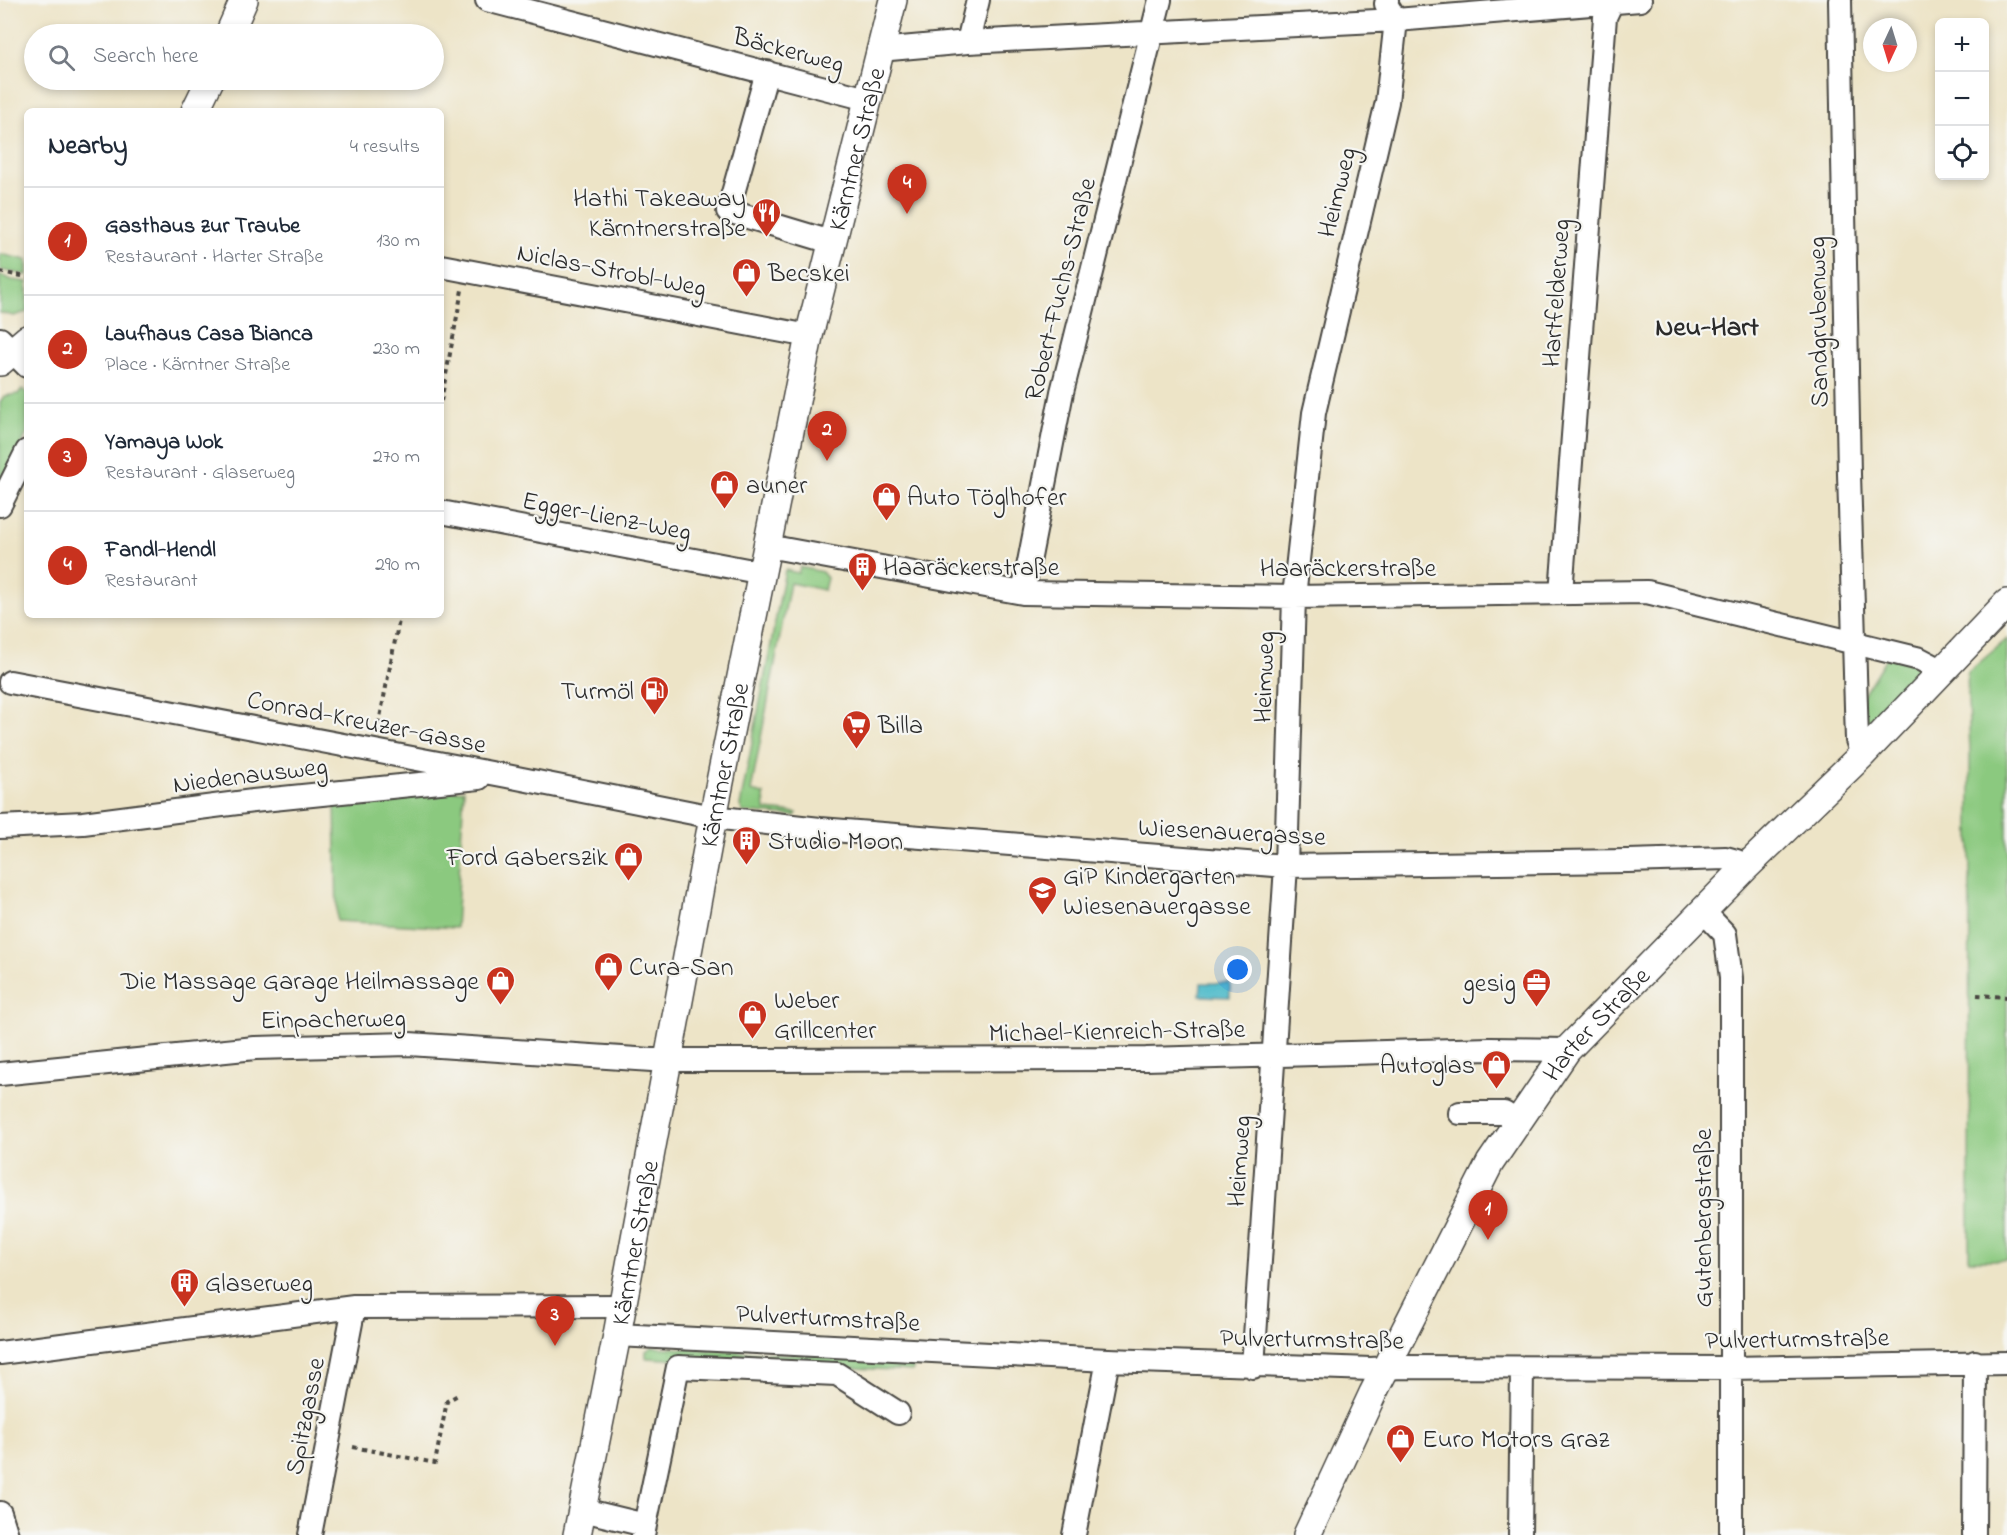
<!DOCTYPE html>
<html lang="en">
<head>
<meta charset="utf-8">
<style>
  body { margin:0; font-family:"Indie Flower",sans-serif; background:#f2f2f3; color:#1f2937 }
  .controls { position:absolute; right:18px; top:18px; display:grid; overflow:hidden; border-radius:9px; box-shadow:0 3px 9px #0003 }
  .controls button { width:54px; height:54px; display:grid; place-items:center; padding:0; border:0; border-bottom:2px solid #e0e1e3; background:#fff; color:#1f2937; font:30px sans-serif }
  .compass { position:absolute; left:1863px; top:18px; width:54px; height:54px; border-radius:50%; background:#fff; box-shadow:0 3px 9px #0003; rotate:184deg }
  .you { position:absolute; left:1238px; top:970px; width:21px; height:21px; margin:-15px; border:4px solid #fff; border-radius:50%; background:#1a73e8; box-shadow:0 0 0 9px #1a73e833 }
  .badge { display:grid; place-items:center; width:39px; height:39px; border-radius:50%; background:#c8321e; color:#fff; font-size:20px; font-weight:700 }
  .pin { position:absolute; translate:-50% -50px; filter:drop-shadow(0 2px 3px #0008) }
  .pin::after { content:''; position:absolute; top:32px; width:21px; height:18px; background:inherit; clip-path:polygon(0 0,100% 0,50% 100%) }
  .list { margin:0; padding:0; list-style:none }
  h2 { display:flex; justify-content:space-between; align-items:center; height:78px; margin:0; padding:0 24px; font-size:26px }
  h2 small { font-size:20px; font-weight:400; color:#747a83 }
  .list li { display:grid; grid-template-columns:39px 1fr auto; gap:18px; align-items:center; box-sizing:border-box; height:108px; padding:0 24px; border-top:2px solid #e0e1e3 }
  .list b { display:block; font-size:22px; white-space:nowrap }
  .list p { margin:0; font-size:20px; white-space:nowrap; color:#747a83 }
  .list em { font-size:20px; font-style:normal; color:#747a83 }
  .icon { flex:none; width:33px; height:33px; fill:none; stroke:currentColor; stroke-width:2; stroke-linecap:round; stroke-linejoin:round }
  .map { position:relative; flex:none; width:2007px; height:1535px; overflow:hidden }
  .search { position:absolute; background:#fff; box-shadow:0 3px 9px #0003; left:24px; top:24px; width:420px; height:66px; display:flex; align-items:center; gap:15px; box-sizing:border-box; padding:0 21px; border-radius:33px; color:#747a83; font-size:22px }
  .panel { position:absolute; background:#fff; box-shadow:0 3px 9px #0003; left:24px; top:108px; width:420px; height:510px; border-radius:9px }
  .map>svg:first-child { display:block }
  .green { fill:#8bc97f; stroke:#5b7a55; stroke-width:1.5 }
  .water { fill:#4fbbca; stroke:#3d737a; stroke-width:1.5 }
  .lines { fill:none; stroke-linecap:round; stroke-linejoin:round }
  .minor-casing { stroke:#484742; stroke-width:26 }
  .major-casing { stroke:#484742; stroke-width:30 }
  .path { stroke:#484742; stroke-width:4; stroke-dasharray:4.5 4.5; stroke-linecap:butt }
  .minor { stroke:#fff; stroke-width:22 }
  .major { stroke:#fff; stroke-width:27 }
  .labels { text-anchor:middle; stroke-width:4.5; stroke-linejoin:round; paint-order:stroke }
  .street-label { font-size:26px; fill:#2b2b2b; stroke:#f6f6f2 }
  .poi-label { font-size:26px; fill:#2b2b2b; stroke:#f6f6f2; text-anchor:start }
  .neighbourhood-label { font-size:27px; font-weight:bold; fill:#2b2b2b; stroke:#f6f6f2 }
</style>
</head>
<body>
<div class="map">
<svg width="2007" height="1535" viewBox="0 0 2007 1535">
  <rect width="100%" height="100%" fill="#f6f6f2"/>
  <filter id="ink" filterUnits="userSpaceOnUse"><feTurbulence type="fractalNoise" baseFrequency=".0167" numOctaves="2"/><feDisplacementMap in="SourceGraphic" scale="12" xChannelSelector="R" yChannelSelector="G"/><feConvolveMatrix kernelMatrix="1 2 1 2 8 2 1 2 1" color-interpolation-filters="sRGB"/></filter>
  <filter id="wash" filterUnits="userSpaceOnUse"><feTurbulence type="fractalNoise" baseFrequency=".008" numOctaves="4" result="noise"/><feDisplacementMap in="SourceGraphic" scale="24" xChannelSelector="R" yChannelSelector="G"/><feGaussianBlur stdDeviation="1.35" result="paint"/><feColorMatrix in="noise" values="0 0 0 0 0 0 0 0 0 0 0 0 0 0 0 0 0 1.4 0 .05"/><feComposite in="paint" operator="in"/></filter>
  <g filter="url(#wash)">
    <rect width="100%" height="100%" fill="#ede4c7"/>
    <path class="green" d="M 0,254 L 27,260 L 27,275 L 0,270 Z
      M 0,275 L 12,280 L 27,282 L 27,312 L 14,316 L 0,313 Z
      M 22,389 L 27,393 L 27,433 L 0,487 L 0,402 L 4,396 L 18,394 Z
      M 800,567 L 822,572 L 827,578 L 824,590 L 790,583 L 751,791 L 764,794 L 765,810 L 797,813 L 795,816 L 743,812 L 740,806 L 785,570 L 798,573 Z
      M 2007,639 L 2007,1260 L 1969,1260 L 1970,753 L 1967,673 Z
      M 1887,656 L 1916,664 L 1919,671 L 1917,677 L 1869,726 L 1865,727 L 1862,697 Z
      M 464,790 L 456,928 L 337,921 L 335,799 Z
      M 652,1347 L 913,1360 L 913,1371 L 646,1358 L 646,1351 Z"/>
    <path class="water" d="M 1201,983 L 1230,983 L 1230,997 L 1200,996 Z"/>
  </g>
  <g filter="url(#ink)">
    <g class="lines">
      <defs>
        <path id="minor" d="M 487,0 L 867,99
          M 1840,0 L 1849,474 L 1857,740 L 1862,755
          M 968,42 L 978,0
          M 879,50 L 968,42 L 1396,20 L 1640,0
          M 767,72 L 728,211 L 831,242
          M 441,266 L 809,336
          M 0,339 L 27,366
          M 0,505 L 27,451
          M 441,512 L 763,573
          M 767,546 L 1023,593 L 1294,597 L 1647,592 L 1920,659 L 1943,671
          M 1023,593 L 1062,392 L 1160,0
          M 1561,593 L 1605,17 L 1613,0
          M 10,682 L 507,776 L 713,817 L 820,829 L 1286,866 L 1628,861 L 1726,858 L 1737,861 L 1745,868
          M 0,827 L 83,823 L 253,801 L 479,778
          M 1703,911 L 1725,934 L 1731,978 L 1731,1535
          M 0,1074 L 255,1048 L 409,1044 L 652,1060 L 732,1060 L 1146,1059 L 1490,1049 L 1567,1050
          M 1460,1113 L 1504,1113 L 1518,1122
          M 617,1335 L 1108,1360 L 1371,1369 L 1401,1367 L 1730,1368 L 2007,1363
          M 0,1353 L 354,1307 L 621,1306
          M 1253,1367 L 1286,866 L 1294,597 L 1314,413 L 1387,102 L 1396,20 L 1386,4 L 1387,0
          M 583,1510 L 645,1525
          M 0,1513 L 7,1535
          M 310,1535 L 354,1307
          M 643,1535 L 678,1367 L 837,1374 L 898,1413
          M 1074,1535 L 1108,1360
          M 1520,1535 L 1522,1369
          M 1974,1535 L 1975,1362"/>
        <g id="major">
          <path d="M 229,34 L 244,0"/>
          <path d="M 195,111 L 210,80"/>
          <path d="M 0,362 L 27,339"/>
          <path id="s1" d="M 577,1535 L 617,1335 L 713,817 L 809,336 L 893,0"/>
          <path id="s2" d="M 1307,1535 L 1373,1393 L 1490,1163 L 1567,1050 L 1745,868 L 1862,755 L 2007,603"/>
        </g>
      </defs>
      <use href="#minor" class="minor-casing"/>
      <use href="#major" class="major-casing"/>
      <path class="path" d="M 0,272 L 27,277
        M 441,401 L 462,290
        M 377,733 L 400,615
        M 1977,995 L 2007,997
        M 353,1447 L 435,1463 L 447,1401 L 458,1395"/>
      <use href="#minor" class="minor"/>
      <use href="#major" class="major"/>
    </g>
  </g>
  <defs>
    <symbol id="restaurant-pin" viewBox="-11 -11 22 30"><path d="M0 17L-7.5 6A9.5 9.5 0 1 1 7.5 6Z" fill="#c8321e" stroke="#f6f6f2"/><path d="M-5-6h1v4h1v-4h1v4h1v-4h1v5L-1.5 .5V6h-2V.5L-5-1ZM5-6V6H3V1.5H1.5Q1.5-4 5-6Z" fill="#fff"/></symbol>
    <symbol id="shop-pin" viewBox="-11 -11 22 30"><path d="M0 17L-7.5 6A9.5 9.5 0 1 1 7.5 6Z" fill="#c8321e" stroke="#f6f6f2"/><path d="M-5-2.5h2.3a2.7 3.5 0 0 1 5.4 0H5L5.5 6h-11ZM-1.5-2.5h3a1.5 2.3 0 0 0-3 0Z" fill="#fff"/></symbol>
    <symbol id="building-pin" viewBox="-11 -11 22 30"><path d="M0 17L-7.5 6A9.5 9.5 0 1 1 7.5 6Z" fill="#c8321e" stroke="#f6f6f2"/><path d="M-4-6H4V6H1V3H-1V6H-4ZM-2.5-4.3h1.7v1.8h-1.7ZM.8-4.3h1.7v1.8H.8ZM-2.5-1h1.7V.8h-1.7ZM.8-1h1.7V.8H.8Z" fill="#fff"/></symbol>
    <symbol id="fuel-pin" viewBox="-11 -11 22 30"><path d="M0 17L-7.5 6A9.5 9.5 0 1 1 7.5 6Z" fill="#c8321e" stroke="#f6f6f2"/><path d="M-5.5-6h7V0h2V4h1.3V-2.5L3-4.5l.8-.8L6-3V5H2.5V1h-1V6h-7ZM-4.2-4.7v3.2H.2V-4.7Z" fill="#fff"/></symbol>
    <symbol id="supermarket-pin" viewBox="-11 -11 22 30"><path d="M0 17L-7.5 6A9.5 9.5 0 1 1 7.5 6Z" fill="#c8321e" stroke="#f6f6f2"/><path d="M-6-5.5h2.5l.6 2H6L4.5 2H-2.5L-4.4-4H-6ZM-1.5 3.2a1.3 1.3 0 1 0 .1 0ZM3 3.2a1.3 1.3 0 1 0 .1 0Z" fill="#fff"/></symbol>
    <symbol id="school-pin" viewBox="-11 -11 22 30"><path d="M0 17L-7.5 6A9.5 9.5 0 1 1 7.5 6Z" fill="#c8321e" stroke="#f6f6f2"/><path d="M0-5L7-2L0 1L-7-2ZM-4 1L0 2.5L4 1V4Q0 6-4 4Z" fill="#fff"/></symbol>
    <symbol id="office-pin" viewBox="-11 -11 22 30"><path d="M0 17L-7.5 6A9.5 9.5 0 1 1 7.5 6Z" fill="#c8321e" stroke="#f6f6f2"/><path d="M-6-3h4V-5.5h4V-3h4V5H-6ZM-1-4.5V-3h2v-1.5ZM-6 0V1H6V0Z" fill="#fff"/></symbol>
  </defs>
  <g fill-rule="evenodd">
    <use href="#restaurant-pin" x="750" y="196" width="33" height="45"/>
    <use href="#shop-pin" x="730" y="256" width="33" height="45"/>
    <use href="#shop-pin" x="708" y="468" width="33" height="45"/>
    <use href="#shop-pin" x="870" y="480" width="33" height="45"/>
    <use href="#building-pin" x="846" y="550" width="33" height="45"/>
    <use href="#fuel-pin" x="638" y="674" width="33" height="45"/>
    <use href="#supermarket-pin" x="840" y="708" width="33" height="45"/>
    <use href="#building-pin" x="730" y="824" width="33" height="45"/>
    <use href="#shop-pin" x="612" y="840" width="33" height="45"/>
    <use href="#school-pin" x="1026" y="874" width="33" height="45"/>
    <use href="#shop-pin" x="592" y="950" width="33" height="45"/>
    <use href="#shop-pin" x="484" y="964" width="33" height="45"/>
    <use href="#office-pin" x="1520" y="966" width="33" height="45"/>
    <use href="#shop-pin" x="736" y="998" width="33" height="45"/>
    <use href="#shop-pin" x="1480" y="1048" width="33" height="45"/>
    <use href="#building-pin" x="168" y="1266" width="33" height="45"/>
    <use href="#shop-pin" x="1384" y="1422" width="33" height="45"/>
  </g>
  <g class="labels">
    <g class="street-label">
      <text transform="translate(789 49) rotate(15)" y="9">Bäckerweg</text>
      <text dy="9" stroke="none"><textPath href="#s1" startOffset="1414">Kärntner Straße</textPath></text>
      <text transform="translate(1336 192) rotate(-76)" y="9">Heimweg</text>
      <text transform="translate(612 269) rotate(11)" y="9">Niclas-Strobl-Weg</text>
      <text transform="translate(1059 289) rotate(-76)" y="9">Robert-Fuchs-Straße</text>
      <text transform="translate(1555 293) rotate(-86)" y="9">Hartfelderweg</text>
      <text transform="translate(1817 322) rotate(-91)" y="9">Sandgrubenweg</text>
      <text transform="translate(607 515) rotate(11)" y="9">Egger-Lienz-Weg</text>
      <text x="1348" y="576">Haaräckerstraße</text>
      <text transform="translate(1263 677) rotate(-88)" y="9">Heimweg</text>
      <text transform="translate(367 721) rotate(11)" y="9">Conrad-Kreuzer-Gasse</text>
      <text dy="9" stroke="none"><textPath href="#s1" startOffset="784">Kärntner Straße</textPath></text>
      <text transform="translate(250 774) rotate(-7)" y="9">Niedenausweg</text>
      <text transform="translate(1232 831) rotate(3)" y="9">Wiesenauergasse</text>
      <text transform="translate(333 1018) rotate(-1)" y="9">Einpacherweg</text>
      <text dy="9" stroke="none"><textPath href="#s2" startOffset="590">Harter Straße</textPath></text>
      <text transform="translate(1117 1030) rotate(-1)" y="9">Michael-Kienreich-Straße</text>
      <text transform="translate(1238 1161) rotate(-86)" y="9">Heimweg</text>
      <text transform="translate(1702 1218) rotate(-90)" y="9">Gutenbergstraße</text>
      <text dy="9" stroke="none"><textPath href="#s1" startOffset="298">Kärntner Straße</textPath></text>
      <text transform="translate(828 1317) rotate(3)" y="9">Pulverturmstraße</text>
      <text transform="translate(1312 1338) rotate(1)" y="9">Pulverturmstraße</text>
      <text transform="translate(1797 1338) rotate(-1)" y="9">Pulverturmstraße</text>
      <text transform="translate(304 1416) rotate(-79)" y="9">Spitzgasse</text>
    </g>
    <g class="poi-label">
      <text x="746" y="206" text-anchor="end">Hathi Takeaway<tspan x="746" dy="30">Kärntnerstraße</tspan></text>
      <text x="768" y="281">Becskei</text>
      <text x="746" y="493">auner</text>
      <text x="907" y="505">Auto Töglhofer</text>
      <text x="883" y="575">Haaräckerstraße</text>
      <text x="634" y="699" text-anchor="end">Turmöl</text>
      <text x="878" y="733">Billa</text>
      <text x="768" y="849">Studio Moon</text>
      <text x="608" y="865" text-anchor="end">Ford Gaberszik</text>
      <text x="1063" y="884">GiP Kindergarten<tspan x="1063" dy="30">Wiesenauergasse</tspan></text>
      <text x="629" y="975">Cura-San</text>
      <text x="479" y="989" text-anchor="end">Die Massage Garage Heilmassage</text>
      <text x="1516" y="991" text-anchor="end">gesig</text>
      <text x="774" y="1008">Weber<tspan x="774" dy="30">Grillcenter</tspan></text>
      <text x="1475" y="1073" text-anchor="end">Autoglas</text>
      <text x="205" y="1291">Glaserweg</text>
      <text x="1422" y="1447">Euro Motors Graz</text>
    </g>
    <g class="neighbourhood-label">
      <text x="1707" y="335">Neu-Hart</text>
    </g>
  </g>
</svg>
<div class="controls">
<button>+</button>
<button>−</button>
<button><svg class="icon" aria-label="locate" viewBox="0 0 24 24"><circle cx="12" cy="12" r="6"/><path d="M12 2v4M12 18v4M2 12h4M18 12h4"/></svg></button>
</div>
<svg class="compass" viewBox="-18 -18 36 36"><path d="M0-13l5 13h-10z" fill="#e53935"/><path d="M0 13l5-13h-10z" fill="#747a83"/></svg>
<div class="you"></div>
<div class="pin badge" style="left:1488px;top:1240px">1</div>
<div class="pin badge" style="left:827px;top:461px">2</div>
<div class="pin badge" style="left:555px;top:1346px">3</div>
<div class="pin badge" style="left:907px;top:214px">4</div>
<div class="search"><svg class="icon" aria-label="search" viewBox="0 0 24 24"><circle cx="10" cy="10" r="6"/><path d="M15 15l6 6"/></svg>Search here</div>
<section class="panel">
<h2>Nearby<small>4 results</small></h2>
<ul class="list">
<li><span class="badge">1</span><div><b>Gasthaus zur Traube</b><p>Restaurant · Harter Straße</p></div><em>130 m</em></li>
<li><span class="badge">2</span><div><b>Laufhaus Casa Bianca</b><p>Place · Kärntner Straße</p></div><em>230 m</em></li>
<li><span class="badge">3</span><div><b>Yamaya Wok</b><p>Restaurant · Glaserweg</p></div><em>270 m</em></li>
<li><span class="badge">4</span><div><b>Fandl-Hendl</b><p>Restaurant</p></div><em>290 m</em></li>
</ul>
</section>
</div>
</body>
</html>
